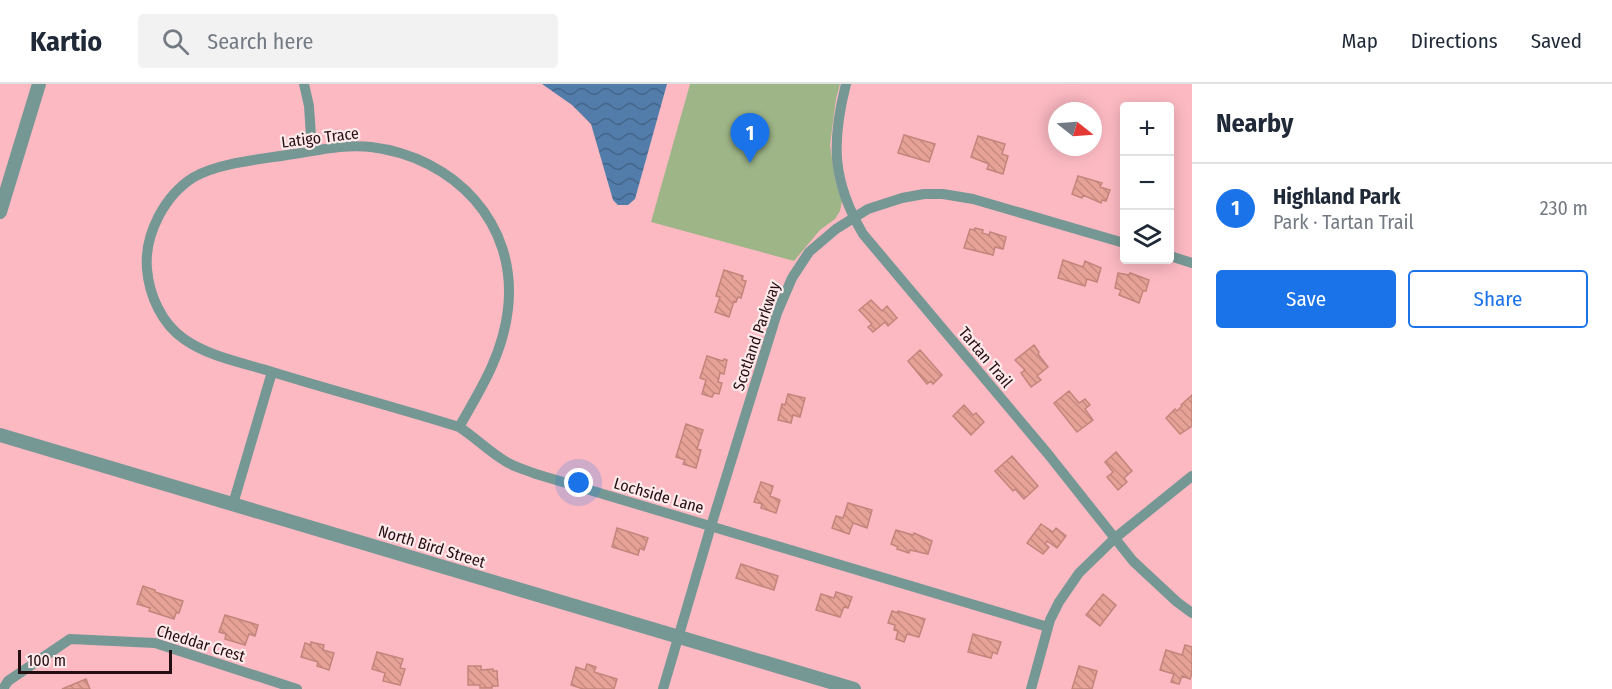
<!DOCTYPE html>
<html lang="en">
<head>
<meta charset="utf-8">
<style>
  body { margin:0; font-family:"Fira Sans Condensed",sans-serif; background:#f2f2f3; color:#1f2937 }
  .controls { position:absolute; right:18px; top:18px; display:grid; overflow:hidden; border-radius:6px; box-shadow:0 3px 15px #0003 }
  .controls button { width:54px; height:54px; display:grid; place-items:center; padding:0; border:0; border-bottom:2px solid #e0e1e3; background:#fff; color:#1f2937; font:30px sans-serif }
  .compass { position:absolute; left:1048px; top:18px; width:54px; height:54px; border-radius:50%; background:#fff; box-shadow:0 3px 15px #0003; rotate:107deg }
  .scale { position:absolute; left:18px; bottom:15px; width:154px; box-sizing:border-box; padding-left:6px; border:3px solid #250e12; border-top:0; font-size:16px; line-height:21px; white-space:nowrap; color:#250e12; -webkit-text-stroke:4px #fee9eb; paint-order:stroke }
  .you { position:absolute; left:579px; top:399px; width:21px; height:21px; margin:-15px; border:4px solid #fff; border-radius:50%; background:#1a73e8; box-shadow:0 0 0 9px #1a73e833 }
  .badge { display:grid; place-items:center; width:39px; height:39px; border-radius:50%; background:#1a73e8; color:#fff; font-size:20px; font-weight:700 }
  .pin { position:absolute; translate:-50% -50px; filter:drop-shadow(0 2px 3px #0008) }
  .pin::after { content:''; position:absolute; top:32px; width:21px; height:18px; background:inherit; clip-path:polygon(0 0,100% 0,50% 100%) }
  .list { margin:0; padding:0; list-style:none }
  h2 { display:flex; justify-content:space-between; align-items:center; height:78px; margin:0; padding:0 24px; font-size:26px }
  h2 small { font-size:20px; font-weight:400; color:#747a83 }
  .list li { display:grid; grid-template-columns:39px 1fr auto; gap:18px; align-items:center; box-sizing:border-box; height:90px; padding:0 24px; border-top:2px solid #e0e1e3 }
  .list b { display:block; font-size:22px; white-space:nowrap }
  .list p { margin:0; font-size:20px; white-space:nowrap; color:#747a83 }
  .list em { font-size:20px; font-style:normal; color:#747a83 }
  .actions { display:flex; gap:12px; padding:18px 24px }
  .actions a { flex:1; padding:14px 0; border:2px solid #1a73e8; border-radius:6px; text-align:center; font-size:21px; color:#1a73e8 }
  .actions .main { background:#1a73e8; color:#fff }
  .icon { flex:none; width:33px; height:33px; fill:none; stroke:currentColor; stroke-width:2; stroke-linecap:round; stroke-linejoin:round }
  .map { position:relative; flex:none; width:1192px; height:605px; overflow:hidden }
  header { display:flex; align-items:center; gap:36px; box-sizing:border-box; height:84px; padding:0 30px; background:#fff; border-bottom:2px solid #e0e1e3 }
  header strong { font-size:28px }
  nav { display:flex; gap:33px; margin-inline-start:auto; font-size:21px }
  .search { width:420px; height:54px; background:#f2f2f3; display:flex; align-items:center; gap:15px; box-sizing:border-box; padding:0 21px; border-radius:6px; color:#747a83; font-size:22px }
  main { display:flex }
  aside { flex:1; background:#fff }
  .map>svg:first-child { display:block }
  .park { fill:#9eb587 }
  .water { fill:url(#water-waves) }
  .building { fill:url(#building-back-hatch); stroke:#c3857b; stroke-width:1.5 }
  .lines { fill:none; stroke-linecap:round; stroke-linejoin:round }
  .minor { stroke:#769895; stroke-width:10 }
  .tertiary { stroke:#769895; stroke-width:14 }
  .labels { text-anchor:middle; stroke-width:4.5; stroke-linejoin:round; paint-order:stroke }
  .street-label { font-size:16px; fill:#250e12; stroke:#fee9eb }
</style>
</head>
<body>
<header>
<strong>Kartio</strong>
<div class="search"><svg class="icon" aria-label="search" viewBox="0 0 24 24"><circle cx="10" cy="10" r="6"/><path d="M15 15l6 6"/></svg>Search here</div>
<nav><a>Map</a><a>Directions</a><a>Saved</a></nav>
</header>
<main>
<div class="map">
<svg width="1192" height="605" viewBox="0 0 1192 605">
  <defs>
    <pattern id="water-waves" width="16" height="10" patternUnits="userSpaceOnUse" patternTransform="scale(1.5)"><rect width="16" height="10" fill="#527daa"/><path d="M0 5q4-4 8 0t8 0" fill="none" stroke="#446589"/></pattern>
    <pattern id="building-back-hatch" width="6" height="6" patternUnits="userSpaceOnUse" patternTransform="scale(1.5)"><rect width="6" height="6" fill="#e7a297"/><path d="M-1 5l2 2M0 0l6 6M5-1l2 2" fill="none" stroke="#c68a81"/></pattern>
  </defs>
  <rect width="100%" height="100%" fill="#fcb9c2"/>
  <path class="park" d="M 690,0 L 840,0 L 836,15 L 830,61 L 835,96 L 842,117 L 840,127 L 835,135 L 820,146 L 794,177 L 651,138 Z"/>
  <path class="water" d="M 542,0 L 667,0 L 635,115 L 628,121 L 618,121 L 613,116 L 591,40 L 572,21 Z"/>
  <path class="building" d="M 904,51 L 935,60 L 929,78 L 898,69 Z
    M 978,52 L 1005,60 L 1002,70 L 1008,72 L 1003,90 L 987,85 L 989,80 L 971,73 Z
    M 1078,92 L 1102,99 L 1100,103 L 1110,106 L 1106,117 L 1102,116 L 1101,119 L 1083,111 L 1082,114 L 1072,110 Z
    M 975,144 L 983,146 L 982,149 L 989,151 L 990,148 L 1006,153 L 1003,165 L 995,163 L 993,171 L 964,164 L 970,145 L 975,146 Z
    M 1063,176 L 1083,183 L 1085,177 L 1101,184 L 1097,198 L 1087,195 L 1085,202 L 1058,194 Z
    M 724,186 L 743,192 L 742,196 L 746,197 L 741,214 L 738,213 L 736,218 L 734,217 L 729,233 L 715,228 L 720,213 L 716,212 Z
    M 1118,189 L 1129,191 L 1130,189 L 1149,196 L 1146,207 L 1143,207 L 1139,219 L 1119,211 L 1121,206 L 1115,204 Z
    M 871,216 L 882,227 L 887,222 L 897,234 L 888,242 L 885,238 L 873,248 L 868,243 L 872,240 L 859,226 Z
    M 1034,261 L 1039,268 L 1038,270 L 1048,283 L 1037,292 L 1041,296 L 1031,303 L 1021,289 L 1025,286 L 1015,276 Z
    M 920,266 L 942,291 L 933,300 L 931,297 L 927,300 L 908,277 Z
    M 707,272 L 723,277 L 724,275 L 727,276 L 724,290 L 720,289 L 718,298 L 722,299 L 719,310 L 714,309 L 712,313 L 702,310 L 706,296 L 700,294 Z
    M 1069,307 L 1079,319 L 1085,315 L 1090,321 L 1085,325 L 1093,336 L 1077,348 L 1054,319 Z
    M 788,310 L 805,314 L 800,333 L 793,331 L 791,339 L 778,336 L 782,320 L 785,321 Z
    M 1192,311 L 1192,342 L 1180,350 L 1166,334 L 1175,325 L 1177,327 L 1182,322 L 1181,321 Z
    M 964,321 L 973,331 L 976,329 L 984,338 L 971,351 L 953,332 Z
    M 686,340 L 703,346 L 697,365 L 701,366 L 696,384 L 683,380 L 685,376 L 676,373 Z
    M 1116,368 L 1132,387 L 1124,394 L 1127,398 L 1118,406 L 1107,393 L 1113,388 L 1105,378 Z
    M 1012,372 L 1038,402 L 1024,415 L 1015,405 L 1013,407 L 995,387 Z
    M 761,398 L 773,402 L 770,412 L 780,416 L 776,429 L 761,424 L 762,420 L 754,418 Z
    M 848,419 L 872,426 L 867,444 L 853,439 L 849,450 L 832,444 L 836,432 L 843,434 Z
    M 1041,440 L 1053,448 L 1056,444 L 1066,452 L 1057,464 L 1047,457 L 1045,460 L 1049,463 L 1043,470 L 1027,459 Z
    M 617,444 L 648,454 L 644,466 L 640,464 L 638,471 L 612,463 Z
    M 896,446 L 913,451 L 914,449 L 932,457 L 928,470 L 910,466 L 909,469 L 897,465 L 898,463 L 891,460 Z
    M 741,480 L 778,492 L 774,506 L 736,494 Z
    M 143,502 L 155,506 L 155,508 L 183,517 L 179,529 L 176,529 L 174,535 L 149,527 L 150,524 L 137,520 Z
    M 836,508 L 852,513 L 848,524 L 844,523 L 840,533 L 816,526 L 821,510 L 834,514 Z
    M 1103,510 L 1116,521 L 1100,542 L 1086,531 Z
    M 892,527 L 898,529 L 898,527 L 925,535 L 919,553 L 907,550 L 904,558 L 896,555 L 898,547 L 894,546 L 895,541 L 888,539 Z
    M 225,531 L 258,541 L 255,552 L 249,550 L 245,561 L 225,555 L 226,550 L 219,548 Z
    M 973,550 L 1001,558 L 997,570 L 993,568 L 991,574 L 968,568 Z
    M 311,558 L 324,561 L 323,566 L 334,569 L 329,586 L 317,582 L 318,578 L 301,573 L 305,559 L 311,561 Z
    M 1185,561 L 1192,563 L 1192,589 L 1190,595 L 1182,592 L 1179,600 L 1171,598 L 1174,590 L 1160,586 L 1166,566 L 1182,571 Z
    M 377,568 L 403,575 L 400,584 L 405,585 L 400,601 L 383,597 L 385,589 L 372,585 Z
    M 587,580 L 596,583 L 594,588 L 617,595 L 614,605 L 583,605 L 571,601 L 576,583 L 585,586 Z
    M 468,582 L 481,582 L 481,586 L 493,585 L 493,587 L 497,587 L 498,602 L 492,602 L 492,604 L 480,604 L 480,601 L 468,601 Z
    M 1079,582 L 1097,587 L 1092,605 L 1072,605 Z
    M 86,595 L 90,605 L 62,605 Z"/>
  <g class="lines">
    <path class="minor" d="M 304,0 L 309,22 L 312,67
      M 846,0 C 831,59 832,97 863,150 L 1048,370 L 1133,477 L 1177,518 L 1192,529
      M 1170,172 L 1192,179
      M 459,343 C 481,305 503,270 508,225 C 518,139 454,73 371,63 C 345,60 320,66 294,70 C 264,75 220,78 194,93 C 165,111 144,150 147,185 C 149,211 162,240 184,255 C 208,272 239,278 266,286 C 330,306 395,323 459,343 C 475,353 488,367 505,377 C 514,383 526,386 536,390 L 1048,543
      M 233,420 L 272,288
      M 3,605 L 8,597 L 70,555 L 155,559 L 297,605
      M 663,605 L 711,442 L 777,229 L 792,194 L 809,168 L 836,145 L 868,125 L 902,114 L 924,110 L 943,110 L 973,115 L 1124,159
      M 1031,605 L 1050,536 L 1059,518 L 1079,489 L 1115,454 L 1192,392"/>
    <path class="tertiary" d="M 0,128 L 39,0
      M 0,351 L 854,605"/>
  </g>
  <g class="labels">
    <g class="street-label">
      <text transform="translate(320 53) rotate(-7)" y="6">Latigo Trace</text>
      <text transform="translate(756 252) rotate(-71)" y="6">Scotland Parkway</text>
      <text transform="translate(986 273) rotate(50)" y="6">Tartan Trail</text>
      <text transform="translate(659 411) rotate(16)" y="6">Lochside Lane</text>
      <text transform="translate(432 462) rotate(17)" y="6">North Bird Street</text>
      <text transform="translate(201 559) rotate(17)" y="6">Cheddar Crest</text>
    </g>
  </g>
</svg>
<div class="controls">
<button>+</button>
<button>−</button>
<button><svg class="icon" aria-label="layers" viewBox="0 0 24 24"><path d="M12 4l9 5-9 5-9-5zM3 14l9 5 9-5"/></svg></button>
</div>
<svg class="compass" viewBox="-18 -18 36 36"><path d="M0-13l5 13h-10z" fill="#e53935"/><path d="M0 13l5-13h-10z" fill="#747a83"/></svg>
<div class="scale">100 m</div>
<div class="you"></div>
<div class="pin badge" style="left:750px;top:79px">1</div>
</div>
<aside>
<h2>Nearby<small></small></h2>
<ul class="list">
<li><span class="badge">1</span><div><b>Highland Park</b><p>Park · Tartan Trail</p></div><em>230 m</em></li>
</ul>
<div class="actions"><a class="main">Save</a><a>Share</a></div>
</aside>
</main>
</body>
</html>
